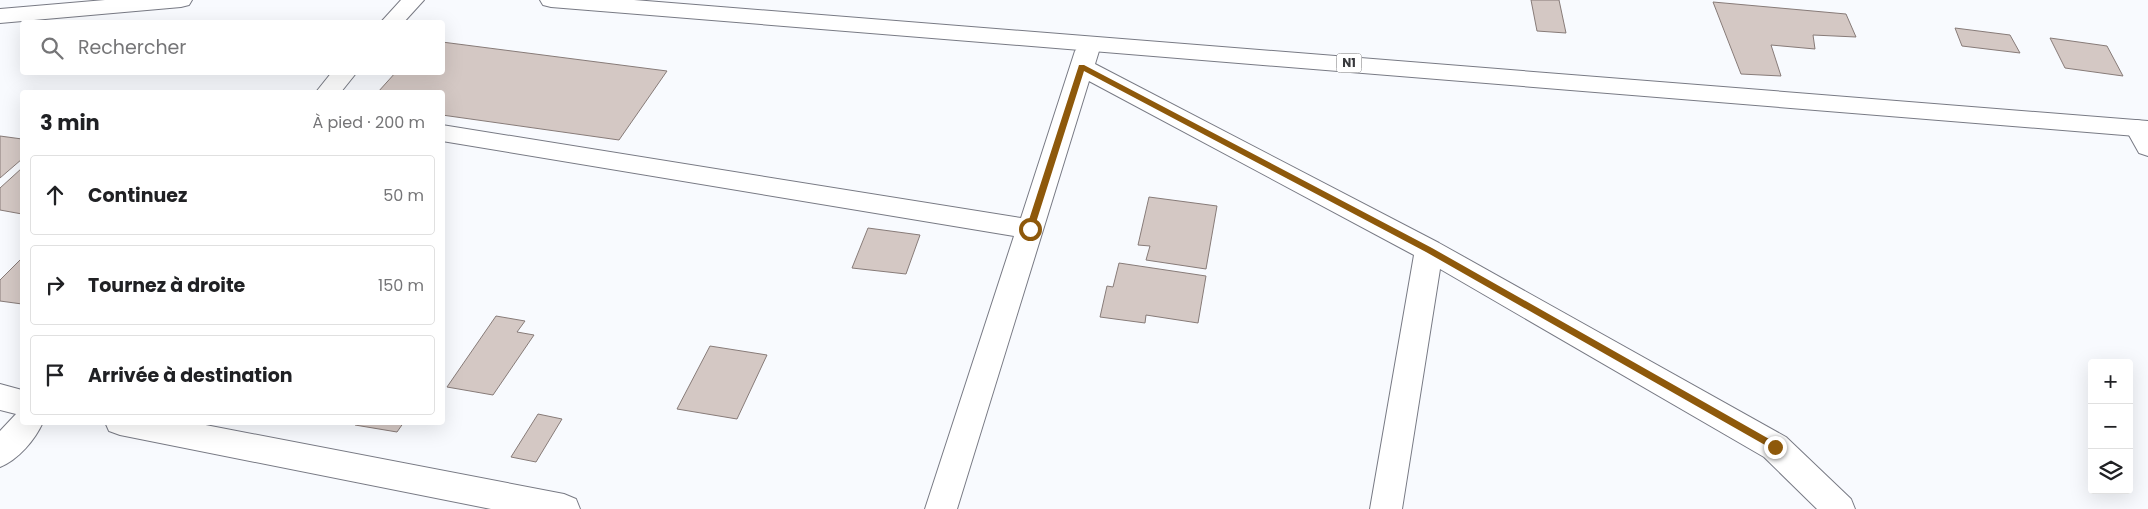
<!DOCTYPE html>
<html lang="fr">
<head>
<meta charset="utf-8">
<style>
  body { margin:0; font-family:Poppins,sans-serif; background:#f6f6f6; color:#202124 }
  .controls { position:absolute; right:15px; bottom:15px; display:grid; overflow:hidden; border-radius:5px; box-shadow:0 5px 20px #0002 }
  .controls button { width:45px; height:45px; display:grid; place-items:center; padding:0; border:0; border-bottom:1px solid #e0e0e0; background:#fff; color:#202124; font:25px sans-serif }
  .stop { position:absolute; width:15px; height:15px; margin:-11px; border:4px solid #8e590b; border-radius:50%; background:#fff }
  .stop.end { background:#8e590b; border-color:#fff; box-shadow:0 1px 5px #0008 }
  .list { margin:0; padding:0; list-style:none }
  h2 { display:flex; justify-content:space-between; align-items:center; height:65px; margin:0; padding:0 20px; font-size:21px }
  h2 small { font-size:16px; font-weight:400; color:#757577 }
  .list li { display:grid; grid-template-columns:32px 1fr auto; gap:15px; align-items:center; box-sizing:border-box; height:80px; margin:0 10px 10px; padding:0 10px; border:1px solid #e0e0e0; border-radius:5px }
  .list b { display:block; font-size:19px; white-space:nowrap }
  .list em { font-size:16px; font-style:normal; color:#757577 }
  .icon { flex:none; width:28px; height:28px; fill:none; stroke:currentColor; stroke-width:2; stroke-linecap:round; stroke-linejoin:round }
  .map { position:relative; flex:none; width:2148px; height:509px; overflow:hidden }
  .search { position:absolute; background:#fff; box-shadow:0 5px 20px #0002; left:20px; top:20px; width:425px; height:55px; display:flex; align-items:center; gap:12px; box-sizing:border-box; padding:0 18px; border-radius:5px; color:#757577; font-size:19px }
  .panel { position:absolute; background:#fff; box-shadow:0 5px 20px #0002; left:20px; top:90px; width:425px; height:335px; border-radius:5px }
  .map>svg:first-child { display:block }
  .building { fill:#d4c8c4; stroke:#877b78 }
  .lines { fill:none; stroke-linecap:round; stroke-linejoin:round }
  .minor-casing { stroke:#787a84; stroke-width:2 }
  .trunk-casing { stroke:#787a84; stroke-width:2 }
  .minor { fill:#fff; fill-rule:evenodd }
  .trunk { fill:#fff; fill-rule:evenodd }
  .route { fill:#8e590b }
  .labels { text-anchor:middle; stroke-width:4; stroke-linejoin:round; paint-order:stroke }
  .shield { fill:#fff; stroke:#747477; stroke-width:1 }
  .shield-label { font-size:12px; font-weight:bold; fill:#38393d }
</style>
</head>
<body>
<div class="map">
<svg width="2148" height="509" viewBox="0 0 2148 509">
  <rect width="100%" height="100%" fill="#f8fafe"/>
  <path class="building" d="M 1531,0 L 1559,0 L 1566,33 L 1537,31 Z
    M 1713,2 L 1846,14 L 1856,37 L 1813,35 L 1815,49 L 1771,45 L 1781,76 L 1741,74 Z
    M 1955,28 L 2010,35 L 2020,53 L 1962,46 Z
    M 2050,38 L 2107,46 L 2123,76 L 2065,68 Z
    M 442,42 L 667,71 L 619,140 L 442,115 L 442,92 L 378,92 L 396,72 L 442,72 Z
    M 0,136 L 22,139 L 22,159 L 0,178 Z
    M 22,168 L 22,214 L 0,210 L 0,188 Z
    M 1149,197 L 1217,206 L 1206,269 L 1146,260 L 1150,246 L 1138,245 Z
    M 868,228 L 920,235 L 906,274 L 852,268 Z
    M 22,258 L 22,304 L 0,301 L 0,280 Z
    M 1119,263 L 1206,276 L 1198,323 L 1146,315 L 1145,323 L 1100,317 L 1107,286 L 1113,287 Z
    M 496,316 L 525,321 L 517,332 L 534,335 L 493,395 L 447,387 Z
    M 710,346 L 767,355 L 737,419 L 677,409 Z
    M 538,414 L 562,419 L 536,462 L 511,457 Z
    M 357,422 L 404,422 L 397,432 L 355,425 Z"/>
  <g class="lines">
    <defs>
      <path id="minor" d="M 105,0 L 192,0 L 189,5 L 181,7 L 0,23 L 0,9 Z
        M 401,0 L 424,0 L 404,22 L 381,22 Z
        M 1087,44 L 1095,46 L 1099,51 L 1095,64 L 1439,243 L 1786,437 L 1851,499 L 1855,509 L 1817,509 L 1764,457 L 1440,269 L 1402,509 L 1370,509 L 1414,255 L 1089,81 L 957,509 L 925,509 L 1014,236 L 442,141 L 442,125 L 1021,218 L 1075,51 L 1079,46 Z
        M 332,72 L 357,72 L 341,92 L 316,92 Z
        M 2137,120 L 2146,122 L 2148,126 L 2148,156 L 2139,153 L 2125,128 L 2128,122 Z
        M 0,384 L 22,390 L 22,422 L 43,422 C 35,440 18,460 0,467 L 0,431 L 16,414 L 0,410 Z
        M 105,422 L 190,422 L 564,494 L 576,499 L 580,509 L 491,509 L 120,435 L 109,431 Z"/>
      <path id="trunk" d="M 540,0 L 634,0 L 2148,121 L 2148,137 L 551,7 L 543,5 Z"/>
    </defs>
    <use href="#minor" class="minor-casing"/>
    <use href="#trunk" class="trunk-casing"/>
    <use href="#minor" class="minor"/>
    <use href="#trunk" class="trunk"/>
  </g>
  <path class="route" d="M 1079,65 L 1084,65 L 1432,248 L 1778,444 L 1778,449 L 1772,449 L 1426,252 L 1084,71 L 1034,229 L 1033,231 L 1027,231 L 1026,229 Z"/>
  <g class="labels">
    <rect class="shield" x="1336.5" y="53.5" width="25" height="19" rx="4"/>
    <g class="shield-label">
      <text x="1349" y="67">N1</text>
    </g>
  </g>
</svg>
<div class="controls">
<button>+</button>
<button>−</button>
<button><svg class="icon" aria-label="layers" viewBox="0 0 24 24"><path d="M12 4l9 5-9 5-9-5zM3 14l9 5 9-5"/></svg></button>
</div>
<div class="stop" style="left:1030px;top:229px"></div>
<div class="stop end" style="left:1775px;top:447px"></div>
<div class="search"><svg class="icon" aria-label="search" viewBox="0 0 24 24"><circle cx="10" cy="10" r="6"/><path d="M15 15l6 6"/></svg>Rechercher</div>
<section class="panel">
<h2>3 min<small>À pied · 200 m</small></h2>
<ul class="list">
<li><svg class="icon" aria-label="ahead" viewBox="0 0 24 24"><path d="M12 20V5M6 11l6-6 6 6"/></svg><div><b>Continuez</b></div><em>50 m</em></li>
<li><svg class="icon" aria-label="right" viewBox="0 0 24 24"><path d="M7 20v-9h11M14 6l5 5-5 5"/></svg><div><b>Tournez à droite</b></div><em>150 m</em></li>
<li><svg class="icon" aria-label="arrive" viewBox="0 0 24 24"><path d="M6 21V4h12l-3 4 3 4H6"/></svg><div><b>Arrivée à destination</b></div></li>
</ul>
</section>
</div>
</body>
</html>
